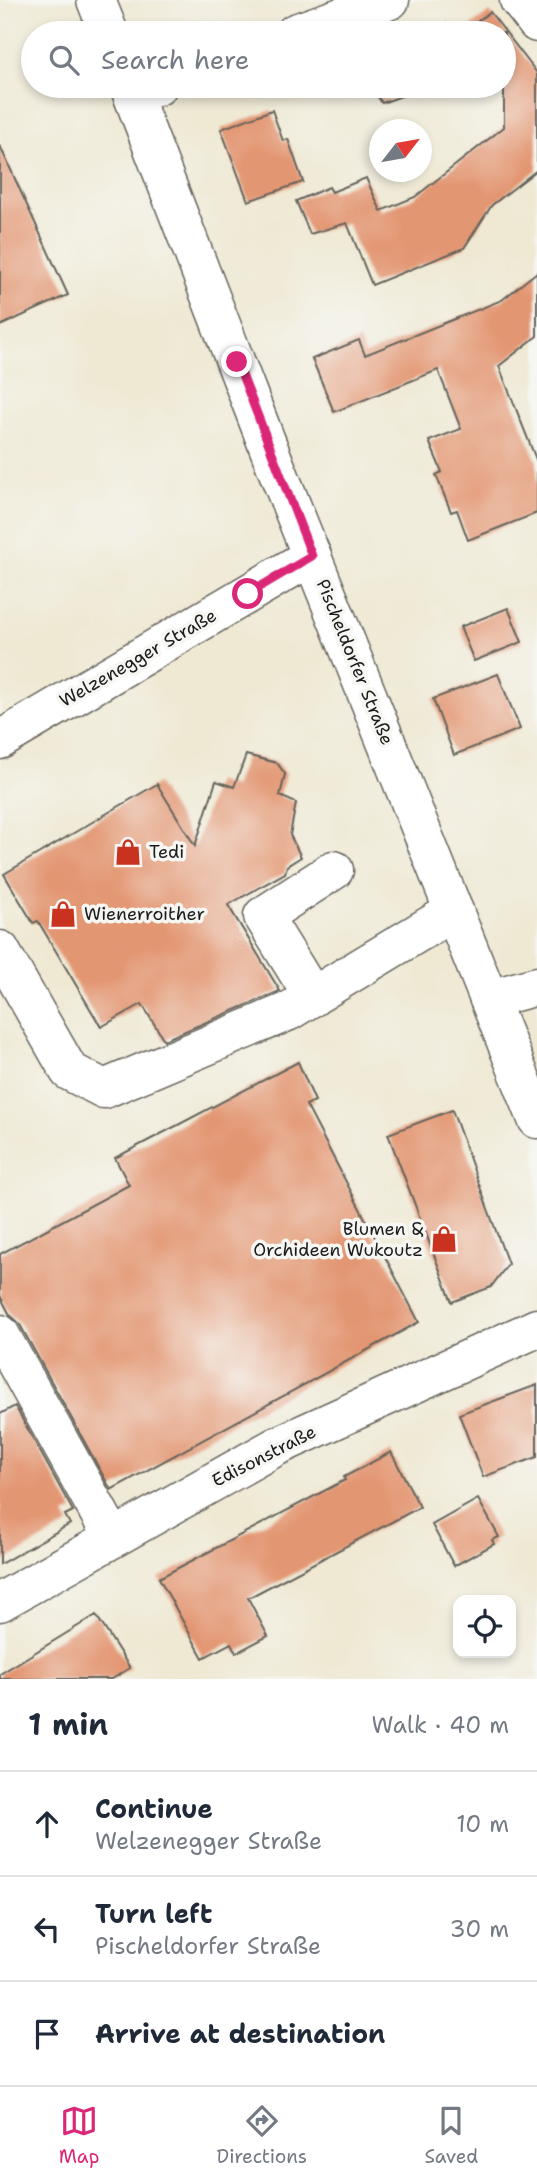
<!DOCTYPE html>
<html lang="en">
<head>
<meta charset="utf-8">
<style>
  body { margin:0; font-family:"Shantell Sans",sans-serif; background:#f6f6f7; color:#1f2937 }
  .controls { position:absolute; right:21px; bottom:21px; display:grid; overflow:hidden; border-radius:14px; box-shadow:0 4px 10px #0003 }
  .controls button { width:63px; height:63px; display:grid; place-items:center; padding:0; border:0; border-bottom:2px solid #e0e1e3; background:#fff; color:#1f2937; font:35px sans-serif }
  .compass { position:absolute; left:369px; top:119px; width:63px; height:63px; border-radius:50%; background:#fff; box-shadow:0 4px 10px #0003; rotate:59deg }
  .stop { position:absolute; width:21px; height:21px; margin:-16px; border:5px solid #db2777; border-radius:50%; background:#fff }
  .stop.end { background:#db2777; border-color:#fff; box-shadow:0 2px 7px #0008 }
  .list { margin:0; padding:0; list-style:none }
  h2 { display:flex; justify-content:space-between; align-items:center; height:91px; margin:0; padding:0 28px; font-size:30px }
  h2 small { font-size:23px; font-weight:400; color:#747a83 }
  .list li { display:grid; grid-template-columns:46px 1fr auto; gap:21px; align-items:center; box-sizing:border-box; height:105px; padding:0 28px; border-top:2px solid #e0e1e3 }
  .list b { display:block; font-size:26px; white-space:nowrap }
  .list p { margin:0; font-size:23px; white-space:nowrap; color:#747a83 }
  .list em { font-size:23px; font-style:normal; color:#747a83 }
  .icon { flex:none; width:38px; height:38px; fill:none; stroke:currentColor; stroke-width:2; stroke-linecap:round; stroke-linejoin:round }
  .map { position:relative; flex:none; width:537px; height:1679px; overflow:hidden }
  .search { position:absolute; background:#fff; box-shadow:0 4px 10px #0003; left:21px; right:21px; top:21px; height:77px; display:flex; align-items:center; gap:18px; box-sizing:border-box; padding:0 24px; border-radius:38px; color:#747a83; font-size:26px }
  .sheet { height:406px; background:#fff }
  nav { display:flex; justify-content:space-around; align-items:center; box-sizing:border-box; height:98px; border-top:2px solid #e0e1e3; background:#fff; font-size:19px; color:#747a83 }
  nav a { display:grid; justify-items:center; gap:4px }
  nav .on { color:#db2777 }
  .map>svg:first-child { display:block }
  .building { fill:#e39672 }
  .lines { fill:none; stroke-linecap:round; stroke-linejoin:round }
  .minor-casing { stroke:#66645c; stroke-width:41 }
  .major-casing { stroke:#66645c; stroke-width:41 }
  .minor { stroke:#fff; stroke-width:38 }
  .major { stroke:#fff; stroke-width:38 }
  .route { stroke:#db2777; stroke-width:9 }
  .labels { text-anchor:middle; stroke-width:7; stroke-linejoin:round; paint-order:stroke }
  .street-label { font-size:18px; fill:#1c1c1c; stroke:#f6f6f2 }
  .poi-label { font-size:18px; fill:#1c1c1c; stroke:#f6f6f2; text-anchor:start }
</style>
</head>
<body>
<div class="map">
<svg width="537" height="1679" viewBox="0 0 537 1679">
  <rect width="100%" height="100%" fill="#f6f6f2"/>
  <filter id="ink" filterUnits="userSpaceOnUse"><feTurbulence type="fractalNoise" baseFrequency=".0143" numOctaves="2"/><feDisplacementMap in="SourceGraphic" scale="14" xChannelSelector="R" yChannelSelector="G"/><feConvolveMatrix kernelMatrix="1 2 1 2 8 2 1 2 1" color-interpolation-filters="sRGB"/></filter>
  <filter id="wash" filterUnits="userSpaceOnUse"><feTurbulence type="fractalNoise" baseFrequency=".00686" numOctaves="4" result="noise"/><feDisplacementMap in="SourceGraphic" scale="28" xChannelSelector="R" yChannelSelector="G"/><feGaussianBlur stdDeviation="1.57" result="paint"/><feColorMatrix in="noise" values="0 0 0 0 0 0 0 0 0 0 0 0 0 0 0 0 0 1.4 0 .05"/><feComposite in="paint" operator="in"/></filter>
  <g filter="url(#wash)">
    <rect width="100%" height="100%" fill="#efe9d4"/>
    <g id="blocks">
      <path class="building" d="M 490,12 L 537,73 L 537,170 L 492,205 L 464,248 L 372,285 L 347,223 L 310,234 L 296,201 L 329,187 L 332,192 L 366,178 L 381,211 L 415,197 L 504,127 L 504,33 L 461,33 Z
        M 446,23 L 450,33 L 419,33 Z
        M 392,86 L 430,86 L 382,103 L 378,97 Z
        M 272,110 L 283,141 L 288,139 L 303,182 L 248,201 L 221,129 Z
        M 0,146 L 68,295 L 0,326 Z
        M 537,272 L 537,336 L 499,366 L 537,462 L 537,513 L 468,540 L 457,510 L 451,512 L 436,475 L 442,472 L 429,441 L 461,429 L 438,370 L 334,412 L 312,359 L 359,340 L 365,355 L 502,300 Z
        M 508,608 L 522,642 L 474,661 L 460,627 Z
        M 498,674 L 520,729 L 454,755 L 433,699 Z
        M 246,755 L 277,763 L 285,774 L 280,796 L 296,803 L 290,835 L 301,857 L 287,866 L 285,873 L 228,905 L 280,991 L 164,1040 L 142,1004 L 101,1027 L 38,921 L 33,923 L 4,874 L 157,784 L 195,846 L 216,781 L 234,787 Z
        M 298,1062 L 315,1101 L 306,1105 L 419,1322 L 111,1490 L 19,1323 L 10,1315 L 0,1296 L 0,1254 L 129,1185 L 115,1158 Z
        M 452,1110 L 508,1264 L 491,1287 L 452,1302 L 388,1134 Z
        M 537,1385 L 537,1457 L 483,1477 L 459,1414 Z
        M 15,1406 L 73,1511 L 65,1515 L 70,1524 L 0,1564 L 0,1414 Z
        M 391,1452 L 420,1507 L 248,1598 L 268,1636 L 236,1653 L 231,1643 L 203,1658 L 159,1578 L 345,1480 L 344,1477 Z
        M 478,1499 L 499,1537 L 492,1540 L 494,1544 L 454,1566 L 432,1525 Z
        M 96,1615 L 130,1668 L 112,1679 L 0,1679 L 0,1674 Z"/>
    </g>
  </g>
  <g filter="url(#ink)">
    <use href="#blocks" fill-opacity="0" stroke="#66645c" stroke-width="2"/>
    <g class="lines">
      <defs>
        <path id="minor" d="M 519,0 L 537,23
          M 295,33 L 390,0
          M 133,95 L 158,86
          M 0,740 L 312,556
          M 0,950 L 69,1071 L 104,1089 L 289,1011 L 454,911
          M 313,997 L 263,916 L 334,870
          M 489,999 L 537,986
          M 0,1334 L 113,1538
          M 0,1602 L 277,1446 L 537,1328"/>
        <path id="major" d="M 96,0 L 109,33
          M 129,86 L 276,467 L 537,1119"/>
      </defs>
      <use href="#minor" class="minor-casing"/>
      <use href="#major" class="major-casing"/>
      <use href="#minor" class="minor"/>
      <use href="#major" class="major"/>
    </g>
  </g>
  <g class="lines" filter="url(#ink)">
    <path class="route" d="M 237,362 L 312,556 L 248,594"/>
  </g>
  <defs>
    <symbol id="shop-bare" viewBox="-9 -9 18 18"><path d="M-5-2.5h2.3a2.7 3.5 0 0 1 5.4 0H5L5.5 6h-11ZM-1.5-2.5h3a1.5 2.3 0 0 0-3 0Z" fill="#c8321e" stroke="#f6f6f2" stroke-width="2.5" paint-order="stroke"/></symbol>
  </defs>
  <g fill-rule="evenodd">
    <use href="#shop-bare" x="109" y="833" width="38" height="38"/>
    <use href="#shop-bare" x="44" y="895" width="38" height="38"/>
    <use href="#shop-bare" x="425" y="1220" width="38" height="38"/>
  </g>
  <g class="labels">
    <g class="street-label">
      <text transform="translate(138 658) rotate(-30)" y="6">Welzenegger Straße</text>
      <text transform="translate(355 662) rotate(68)" y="6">Pischeldorfer Straße</text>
      <text transform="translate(264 1456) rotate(-27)" y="6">Edisonstraße</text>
    </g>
    <g class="poi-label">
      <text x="149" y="858">Tedi</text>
      <text x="84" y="920">Wienerroither</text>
      <text x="423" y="1235" text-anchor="end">Blumen &amp;<tspan x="423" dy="21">Orchideen Wukoutz</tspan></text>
    </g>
  </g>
</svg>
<div class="controls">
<button><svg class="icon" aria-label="locate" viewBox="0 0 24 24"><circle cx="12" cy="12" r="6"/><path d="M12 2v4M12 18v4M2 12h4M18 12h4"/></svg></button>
</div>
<svg class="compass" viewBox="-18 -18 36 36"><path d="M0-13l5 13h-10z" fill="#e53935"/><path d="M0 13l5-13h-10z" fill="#747a83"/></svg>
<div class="stop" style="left:248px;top:594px"></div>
<div class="stop end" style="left:237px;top:362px"></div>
<div class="search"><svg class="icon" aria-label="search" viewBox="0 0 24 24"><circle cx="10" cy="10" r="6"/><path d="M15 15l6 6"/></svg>Search here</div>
</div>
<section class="sheet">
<h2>1 min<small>Walk · 40 m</small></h2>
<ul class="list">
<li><svg class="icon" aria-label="ahead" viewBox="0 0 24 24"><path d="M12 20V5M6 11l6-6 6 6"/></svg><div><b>Continue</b><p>Welzenegger Straße</p></div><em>10 m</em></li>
<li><svg class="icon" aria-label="left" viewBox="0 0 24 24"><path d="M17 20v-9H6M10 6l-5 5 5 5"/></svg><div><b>Turn left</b><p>Pischeldorfer Straße</p></div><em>30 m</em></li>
<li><svg class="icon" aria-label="arrive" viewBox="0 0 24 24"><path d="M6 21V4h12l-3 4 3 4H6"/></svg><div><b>Arrive at destination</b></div></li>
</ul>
</section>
<nav>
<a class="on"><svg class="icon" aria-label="map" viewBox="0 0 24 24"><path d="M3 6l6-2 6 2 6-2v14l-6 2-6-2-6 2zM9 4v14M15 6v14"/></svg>Map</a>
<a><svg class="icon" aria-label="directions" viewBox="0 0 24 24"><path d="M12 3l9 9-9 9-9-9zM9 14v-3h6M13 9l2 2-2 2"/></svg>Directions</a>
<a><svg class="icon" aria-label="saved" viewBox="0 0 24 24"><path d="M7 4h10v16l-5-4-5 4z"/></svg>Saved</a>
</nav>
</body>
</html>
